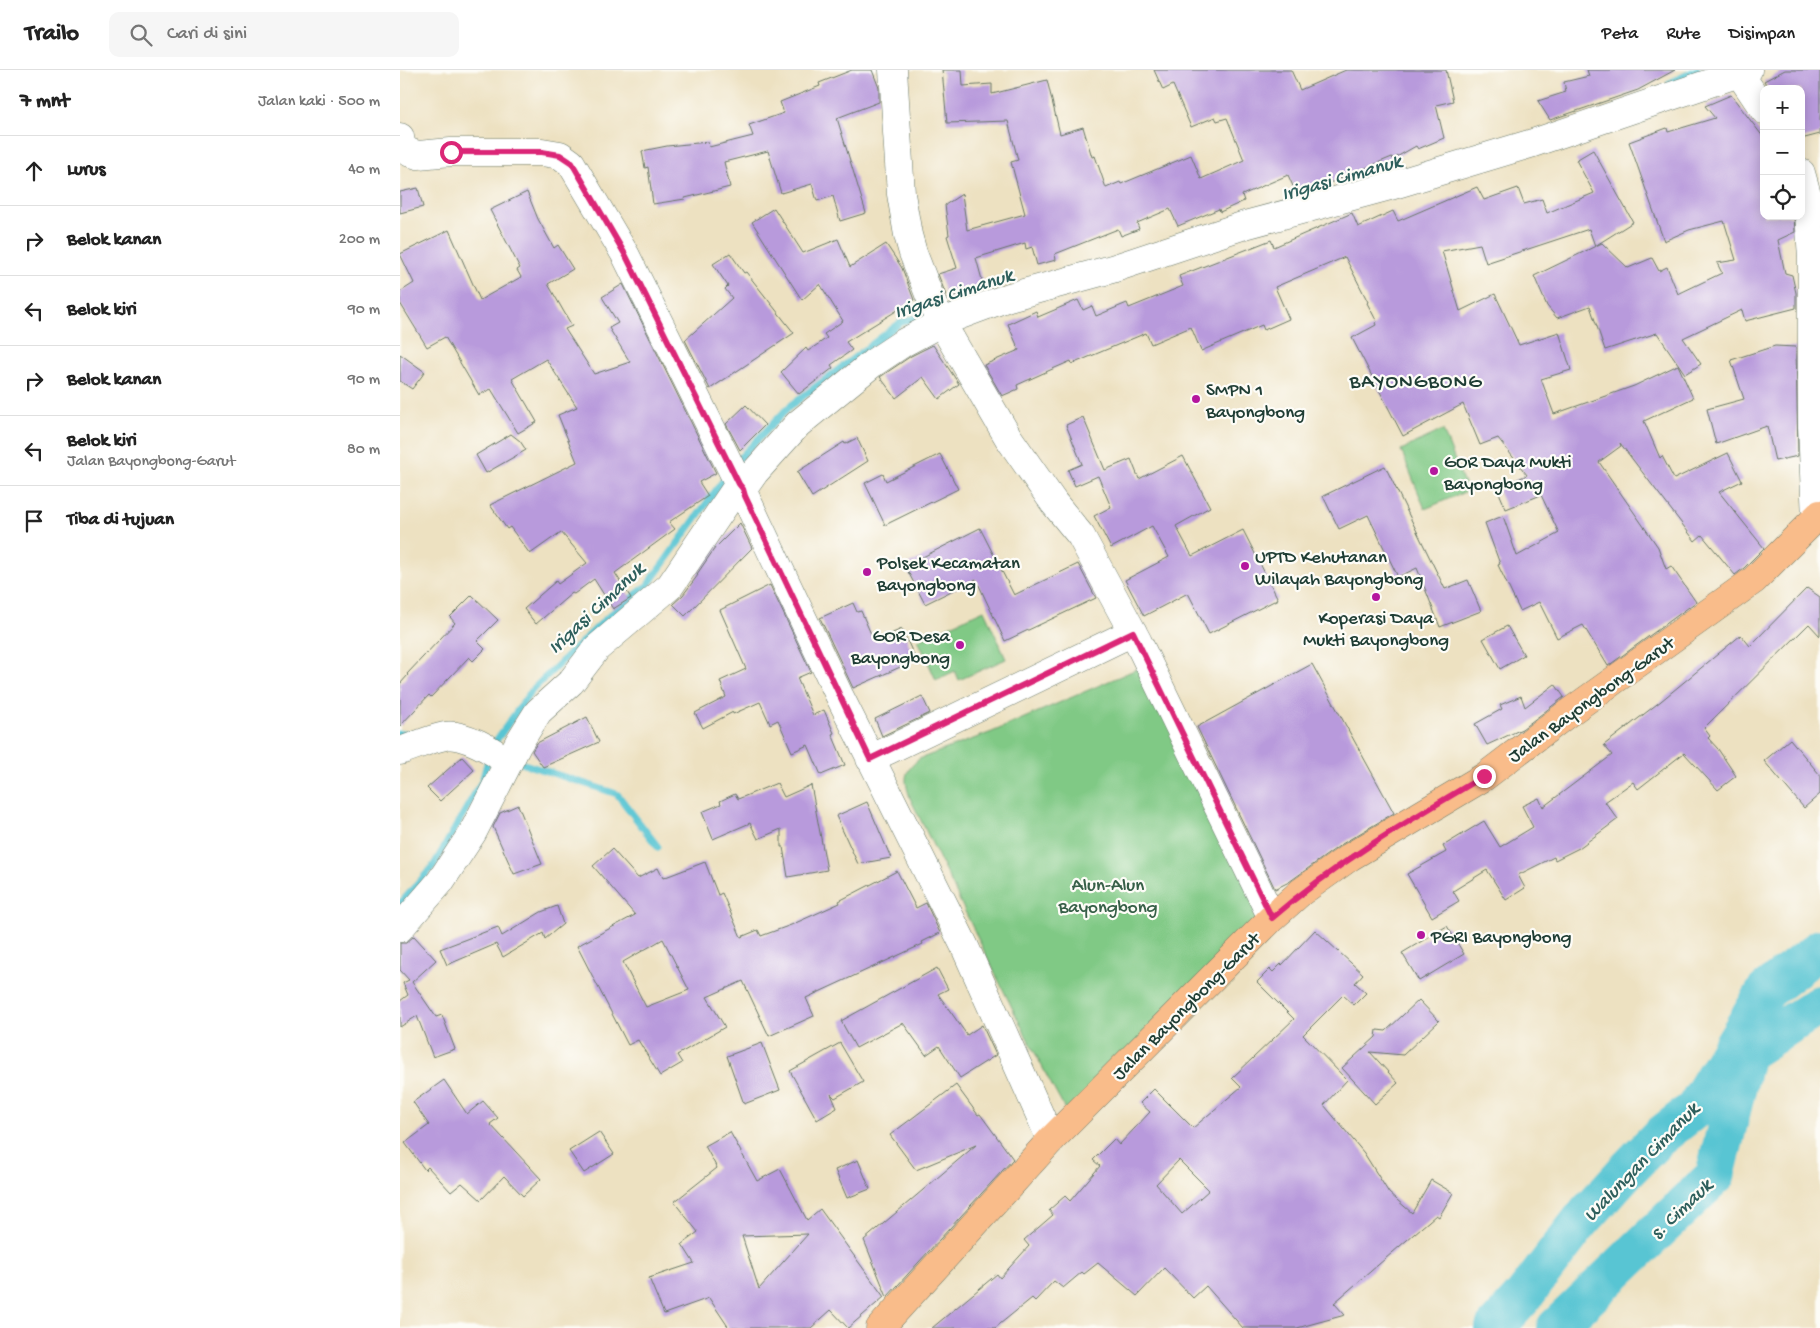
<!DOCTYPE html>
<html lang="id">
<head>
<meta charset="utf-8">
<style>
  body { margin:0; font-family:"Gochi Hand",sans-serif; background:#f6f6f6; color:#222 }
  .controls { position:absolute; right:15px; top:15px; display:grid; overflow:hidden; border-radius:10px; box-shadow:0 2px 12px #0003 }
  .controls button { width:45px; height:45px; display:grid; place-items:center; padding:0; border:0; border-bottom:1px solid #e0e0e0; background:#fff; color:#222; font:25px sans-serif }
  .stop { position:absolute; width:15px; height:15px; margin:-11px; border:4px solid #db2777; border-radius:50%; background:#fff }
  .stop.end { background:#db2777; border-color:#fff; box-shadow:0 1px 5px #0008 }
  .list { margin:0; padding:0; list-style:none }
  h2 { display:flex; justify-content:space-between; align-items:center; height:65px; margin:0; padding:0 20px; font-size:21px }
  h2 small { font-size:16px; font-weight:400; color:#767676 }
  .list li { display:grid; grid-template-columns:32px 1fr auto; gap:15px; align-items:center; box-sizing:border-box; height:70px; padding:0 20px; border-top:1px solid #e0e0e0 }
  .list b { display:block; font-size:19px; white-space:nowrap }
  .list p { margin:0; font-size:16px; white-space:nowrap; color:#767676 }
  .list em { font-size:16px; font-style:normal; color:#767676 }
  .icon { flex:none; width:28px; height:28px; fill:none; stroke:currentColor; stroke-width:2; stroke-linecap:round; stroke-linejoin:round }
  .map { position:relative; flex:none; width:1420px; height:1258px; overflow:hidden }
  header { display:flex; align-items:center; gap:30px; box-sizing:border-box; height:70px; padding:0 25px; background:#fff; border-bottom:1px solid #e0e0e0 }
  header strong { font-size:24px }
  nav { display:flex; gap:28px; margin-inline-start:auto; font-size:18px }
  .search { width:350px; height:45px; background:#f6f6f6; display:flex; align-items:center; gap:12px; box-sizing:border-box; padding:0 18px; border-radius:10px; color:#767676; font-size:19px }
  main { display:flex }
  aside { flex:1; background:#fff }
  .map>svg:first-child { display:block }
  .green { fill:#80c985; stroke:#50835c }
  .lines { fill:none; stroke-linecap:round; stroke-linejoin:round }
  .stream { stroke:#59c5d3; stroke-width:7 }
  .river { stroke:#59c5d3; stroke-width:40 }
  .building { fill:#b89adc; fill-rule:evenodd }
  .minor-casing { stroke:#677665; stroke-width:29 }
  .major-casing { stroke:#677665; stroke-width:29 }
  .minor { stroke:#fff; stroke-width:28 }
  .major { stroke:#f9bc8a; stroke-width:28 }
  .route { stroke:#db2777; stroke-width:6 }
  .poi-dot { fill:#b5179e; stroke:#fdfcf7; stroke-width:2 }
  .labels { text-anchor:middle; stroke-width:4.5; stroke-linejoin:round; paint-order:stroke }
  .poi-label { font-size:19px; fill:#1f3d34; stroke:#fdfcf7; text-anchor:start }
  .street-label { font-size:19px; fill:#1f3d34; stroke:#fdfcf7 }
  .park-label { font-size:19px; fill:#376048; stroke:#fdfcf7 }
  .water-label { font-size:20px; font-style:italic; fill:#2e5f5c; stroke:#fdfcf7 }
  .quarter-label { font-size:21px; letter-spacing:1px; fill:#1f3d34; stroke:#fdfcf7 }
</style>
</head>
<body>
<header>
<strong>Trailo</strong>
<div class="search"><svg class="icon" aria-label="search" viewBox="0 0 24 24"><circle cx="10" cy="10" r="6"/><path d="M15 15l6 6"/></svg>Cari di sini</div>
<nav><a>Peta</a><a>Rute</a><a>Disimpan</a></nav>
</header>
<main>
<aside>
<h2>7 mnt<small>Jalan kaki · 500 m</small></h2>
<ul class="list">
<li><svg class="icon" aria-label="ahead" viewBox="0 0 24 24"><path d="M12 20V5M6 11l6-6 6 6"/></svg><div><b>Lurus</b></div><em>40 m</em></li>
<li><svg class="icon" aria-label="right" viewBox="0 0 24 24"><path d="M7 20v-9h11M14 6l5 5-5 5"/></svg><div><b>Belok kanan</b></div><em>200 m</em></li>
<li><svg class="icon" aria-label="left" viewBox="0 0 24 24"><path d="M17 20v-9H6M10 6l-5 5 5 5"/></svg><div><b>Belok kiri</b></div><em>90 m</em></li>
<li><svg class="icon" aria-label="right" viewBox="0 0 24 24"><path d="M7 20v-9h11M14 6l5 5-5 5"/></svg><div><b>Belok kanan</b></div><em>90 m</em></li>
<li><svg class="icon" aria-label="left" viewBox="0 0 24 24"><path d="M17 20v-9H6M10 6l-5 5 5 5"/></svg><div><b>Belok kiri</b><p>Jalan Bayongbong-Garut</p></div><em>80 m</em></li>
<li><svg class="icon" aria-label="arrive" viewBox="0 0 24 24"><path d="M6 21V4h12l-3 4 3 4H6"/></svg><div><b>Tiba di tujuan</b></div></li>
</ul>
</aside>
<div class="map">
<svg width="1420" height="1258" viewBox="0 0 1420 1258">
  <rect width="100%" height="100%" fill="#fdfcf7"/>
  <filter id="ink" filterUnits="userSpaceOnUse"><feTurbulence type="fractalNoise" baseFrequency=".02" numOctaves="2"/><feDisplacementMap in="SourceGraphic" scale="10" xChannelSelector="R" yChannelSelector="G"/><feConvolveMatrix kernelMatrix="1 2 1 2 8 2 1 2 1" color-interpolation-filters="sRGB"/></filter>
  <filter id="wash" filterUnits="userSpaceOnUse"><feTurbulence type="fractalNoise" baseFrequency=".0096" numOctaves="4" result="noise"/><feDisplacementMap in="SourceGraphic" scale="20" xChannelSelector="R" yChannelSelector="G"/><feGaussianBlur stdDeviation="1.12" result="paint"/><feColorMatrix in="noise" values="0 0 0 0 0 0 0 0 0 0 0 0 0 0 0 0 0 1.4 0 .05"/><feComposite in="paint" operator="in"/></filter>
  <g filter="url(#wash)">
    <rect width="100%" height="100%" fill="#ede1c1"/>
    <path class="green" d="M 1043,360 L 1067,421 L 1025,439 L 1001,380 Z
      M 584,540 L 606,589 L 559,610 L 555,601 L 536,610 L 518,570 Z
      M 739,598 L 876,848 L 671,1051 C 613,945 563,836 510,728 C 504,708 503,703 519,689 L 592,662 Z"/>
    <g class="lines">
      <path class="stream" d="M 1270,13 L 1297,0
        M 336,392 L 389,337 L 500,253 L 530,243
        M 0,664 L 17,664
        M 93,675 L 132,620 L 210,545 L 247,516 L 327,405
        M 115,691 L 217,724 L 258,777
        M 0,834 L 34,795 L 82,711 L 89,687"/>
      <path class="river" d="M 1095,1258 L 1123,1227 L 1180,1152 L 1226,1101 L 1258,1068 L 1295,1039 L 1366,921 L 1420,879
        M 1156,1258 L 1315,1106 L 1345,983 L 1420,935"/>
    </g>
    <g id="blocks">
      <path class="building" d="M 452,0 L 472,0 L 479,18 L 479,32 L 437,48 L 466,143 L 440,151 L 433,126 L 417,131 L 412,114 L 381,123 L 368,81 L 324,92 L 330,117 L 285,128 L 285,129 L 253,134 L 248,97 L 245,98 L 242,81 L 267,76 L 308,72 L 309,77 L 353,66 L 349,55 L 384,43 L 380,32 L 420,16 L 419,13 Z
        M 542,0 L 562,0 L 563,16 L 592,14 L 592,24 L 647,10 L 660,64 L 683,57 L 692,87 L 695,86 L 706,118 L 720,112 L 721,114 L 791,85 L 801,109 L 844,90 L 827,48 L 817,51 L 815,47 L 791,57 L 773,15 L 763,20 L 754,0 L 891,0 L 900,20 L 946,0 L 1046,0 L 1053,31 L 1036,35 L 1044,68 L 1018,79 L 1016,76 L 993,89 L 992,87 L 927,114 L 928,117 L 897,125 L 888,105 L 842,125 L 844,131 L 820,142 L 819,139 L 778,156 L 770,139 L 737,153 L 739,159 L 721,166 L 718,159 L 655,184 L 656,190 L 637,195 L 632,177 L 626,179 L 625,173 L 576,188 L 584,217 L 547,228 L 538,204 L 557,198 L 547,166 L 549,165 L 545,135 L 562,124 L 567,160 L 625,144 L 611,92 L 618,90 L 608,51 L 547,53 Z
        M 1187,0 L 1275,0 L 1238,20 L 1150,50 L 1138,31 L 1166,22 L 1164,12 L 1189,6 Z
        M 1385,0 L 1420,0 L 1420,64 L 1401,69 L 1401,19 L 1369,19 L 1364,11 Z
        M 1331,25 L 1364,68 L 1364,146 L 1394,146 L 1395,162 L 1378,170 L 1385,203 L 1392,205 L 1396,223 L 1396,238 L 1345,251 L 1342,240 L 1283,268 L 1301,294 L 1285,304 L 1257,263 L 1205,280 L 1190,236 L 1157,248 L 1147,236 L 1134,206 L 1202,173 L 1228,198 L 1252,188 L 1259,201 L 1267,197 L 1278,224 L 1322,203 L 1317,193 L 1336,190 L 1324,151 L 1289,160 L 1264,171 L 1229,72 L 1267,58 L 1268,62 L 1315,48 L 1305,36 Z
        M 1193,80 L 1233,152 L 1195,176 L 1189,159 L 1086,193 L 1080,174 L 1042,181 L 1060,241 L 1095,224 L 1119,275 L 1159,262 L 1171,300 L 1141,309 L 1154,344 L 1234,316 L 1278,295 L 1293,328 L 1244,351 L 1260,388 L 1262,386 L 1274,409 L 1328,383 L 1342,411 L 1319,422 L 1364,478 L 1344,498 L 1335,505 L 1302,465 L 1295,471 L 1220,373 L 1221,376 L 1199,392 L 1258,477 L 1266,499 L 1271,496 L 1296,532 L 1208,596 L 1183,555 L 1157,568 L 1139,532 L 1120,541 L 1098,495 L 1100,494 L 1085,453 L 1103,446 L 1117,486 L 1159,463 L 1141,425 L 1106,439 L 1097,418 L 1127,405 L 1098,368 L 1080,375 L 1063,334 L 1003,366 L 952,268 L 976,255 L 975,253 L 977,252 L 967,233 L 968,232 L 945,187 L 875,217 L 889,249 L 864,260 L 862,255 L 801,281 L 791,257 L 751,274 L 746,263 L 672,294 L 671,291 L 648,301 L 617,315 L 618,319 L 602,326 L 584,295 L 619,280 L 608,254 L 636,241 L 638,247 L 678,230 L 683,240 L 692,236 L 696,246 L 727,233 L 729,238 L 783,216 L 779,206 L 871,170 L 874,177 L 952,143 L 958,157 L 993,141 L 998,151 L 1077,117 L 1084,130 L 1118,118 L 1124,134 L 1142,129 L 1147,143 L 1194,123 L 1176,90 Z
        M 18,118 L 23,137 L 0,143 L 0,122 Z
        M 127,122 L 138,149 L 154,178 L 158,175 L 173,199 L 148,214 L 172,256 L 165,259 L 194,304 L 230,292 L 209,258 L 218,253 L 202,227 L 223,214 L 316,403 L 299,412 L 308,426 L 269,452 L 275,459 L 215,503 L 231,528 L 213,539 L 194,509 L 174,524 L 172,523 L 136,554 L 124,539 L 156,511 L 158,514 L 187,493 L 161,462 L 130,484 L 110,457 L 107,459 L 90,435 L 177,392 L 158,345 L 177,337 L 146,289 L 112,309 L 137,352 L 118,363 L 91,319 L 79,325 L 45,267 L 27,277 L 0,233 L 0,222 L 14,213 L 0,184 L 49,160 L 80,230 L 121,207 L 117,200 L 120,198 L 90,140 Z
        M 374,138 L 403,183 L 438,169 L 450,197 L 486,174 L 502,198 L 514,230 L 446,272 L 452,280 L 431,295 L 433,298 L 399,324 L 381,302 L 406,278 L 408,281 L 427,268 L 424,264 L 443,251 L 420,214 L 402,230 L 352,152 Z
        M 330,183 L 344,203 L 346,202 L 394,263 L 310,319 L 285,270 L 332,228 L 325,219 L 328,216 L 313,194 Z
        M 533,275 L 559,314 L 539,329 L 523,307 L 496,328 L 480,307 L 511,286 Z
        M 1375,276 L 1396,277 L 1398,386 L 1375,391 L 1367,356 L 1316,374 L 1307,339 L 1344,329 L 1331,290 Z
        M 0,284 L 25,302 L 12,319 L 0,311 Z
        M 346,335 L 365,355 L 340,380 L 326,354 Z
        M 683,347 L 705,400 L 731,389 L 739,409 L 783,386 L 810,437 L 776,456 L 792,486 L 843,460 L 878,529 L 809,564 L 788,523 L 744,546 L 725,510 L 769,487 L 752,456 L 711,478 L 694,446 L 711,437 L 698,406 L 675,416 L 668,400 L 682,394 L 666,355 Z
        M 111,364 L 120,371 L 126,380 L 86,403 L 76,385 Z
        M 457,368 L 468,391 L 412,427 L 397,402 L 444,372 L 445,374 Z
        M 540,384 L 558,419 L 485,455 L 465,413 L 483,404 L 486,411 Z
        M 985,396 L 1045,519 L 1068,510 L 1081,541 L 1040,557 L 1017,498 L 998,507 L 968,445 L 939,459 L 923,426 Z
        M 340,453 L 352,478 L 285,546 L 273,534 L 283,525 L 298,505 L 297,504 L 315,478 Z
        M 580,458 L 614,525 L 678,494 L 696,528 L 605,571 L 576,509 L 525,534 L 505,496 Z
        M 370,515 L 411,602 L 397,608 L 413,645 L 424,640 L 434,663 L 432,664 L 445,695 L 421,705 L 408,675 L 392,682 L 378,650 L 370,654 L 360,632 L 333,644 L 333,642 L 303,658 L 295,643 L 326,627 L 320,611 L 346,599 L 320,540 Z
        M 1407,518 L 1420,527 L 1420,566 L 1409,554 L 1304,658 L 1310,666 L 1308,668 L 1318,679 L 1336,706 L 1318,720 L 1284,683 L 1238,719 L 1233,712 L 1205,732 L 1218,749 L 1179,778 L 1155,790 L 1154,787 L 1118,805 L 1125,818 L 1106,830 L 1087,800 L 1053,821 L 1059,831 L 1032,847 L 1007,804 L 1046,782 L 1043,776 L 1084,751 L 1100,777 L 1133,757 L 1122,736 L 1139,728 L 1143,737 L 1212,685 L 1204,675 L 1261,631 L 1341,565 L 1350,576 Z
        M 72,525 L 98,550 L 77,571 L 85,579 L 73,591 L 69,587 L 31,627 L 29,625 L 0,656 L 0,614 L 8,605 L 7,604 L 55,553 L 50,547 Z
        M 453,533 L 457,542 L 461,541 L 474,571 L 502,559 L 516,590 L 453,618 L 420,548 Z
        M 1107,556 L 1124,585 L 1100,599 L 1083,569 Z
        M 912,594 L 994,743 L 942,774 L 889,812 L 875,819 L 797,657 Z
        M 1155,614 L 1164,627 L 1122,659 L 1087,675 L 1075,654 L 1102,639 L 1100,635 L 1121,626 L 1125,637 Z
        M 522,626 L 530,643 L 482,666 L 475,649 Z
        M 187,647 L 199,672 L 143,697 L 132,681 L 137,673 Z
        M 1390,669 L 1420,705 L 1420,724 L 1404,738 L 1364,691 Z
        M 62,687 L 74,700 L 40,731 L 27,718 Z
        M 377,713 L 384,727 L 411,715 L 427,800 L 388,807 L 383,777 L 381,777 L 381,759 L 358,769 L 350,753 L 313,769 L 302,742 L 321,734 L 320,731 L 335,724 L 338,729 Z
        M 467,732 L 491,788 L 458,794 L 436,746 Z
        M 118,735 L 142,794 L 114,804 L 93,757 L 100,743 Z
        M 212,779 L 238,808 L 258,798 L 263,808 L 305,792 L 318,825 L 322,823 L 341,867 L 358,860 L 361,866 L 391,855 L 440,833 L 439,831 L 497,801 L 516,838 L 526,833 L 540,863 L 522,872 L 523,874 L 406,928 L 414,946 L 369,966 L 343,911 L 307,927 L 325,957 L 277,985 L 282,993 L 260,1006 L 238,970 L 228,975 L 177,876 L 235,845 L 193,796 ZM 263,869 L 289,920 L 246,937 L 223,892 Z
        M 157,836 L 163,854 L 145,869 L 143,863 L 103,887 L 96,874 L 47,895 L 40,879 L 98,857 L 102,866 L 141,842 Z
        M 1047,856 L 1064,884 L 1019,911 L 1002,883 Z
        M 915,860 L 963,904 L 955,913 L 966,923 L 954,935 L 943,925 L 903,965 L 947,1010 L 924,1035 L 964,1083 L 989,1123 L 1012,1143 L 1031,1110 L 1053,1123 L 1039,1147 L 1036,1145 L 934,1233 L 945,1245 L 897,1258 L 843,1258 L 806,1216 L 793,1228 L 764,1198 L 737,1226 L 698,1193 L 684,1204 L 682,1202 L 663,1218 L 654,1211 L 635,1231 L 632,1228 L 595,1258 L 532,1258 L 597,1204 L 600,1208 L 629,1176 L 624,1170 L 653,1145 L 649,1140 L 665,1126 L 670,1131 L 700,1096 L 693,1090 L 714,1069 L 719,1075 L 750,1042 L 740,1033 L 754,1019 L 793,1058 L 841,1017 L 832,1008 L 894,949 L 857,912 L 870,899 L 873,902 L 881,894 L 882,895 ZM 779,1090 L 809,1120 L 782,1144 L 756,1114 Z
        M 14,866 L 36,890 L 12,912 L 36,947 L 42,945 L 55,979 L 33,987 L 17,946 L 0,957 L 0,931 L 8,925 L 3,913 L 9,910 L 0,900 L 0,873 L 6,873 Z
        M 537,898 L 548,919 L 538,924 L 567,965 L 582,955 L 596,985 L 560,1008 L 539,976 L 526,985 L 503,953 L 456,978 L 441,951 Z
        M 1019,930 L 1039,951 L 1003,985 L 970,982 L 998,1013 L 975,1034 L 942,998 L 976,967 L 977,960 L 986,961 Z
        M 362,973 L 380,1020 L 344,1034 L 327,986 Z
        M 440,973 L 463,1012 L 435,1028 L 431,1024 L 437,1038 L 417,1050 L 390,1001 Z
        M 44,1010 L 67,1044 L 83,1031 L 98,1048 L 90,1054 L 141,1109 L 123,1126 L 104,1106 L 81,1130 L 62,1113 L 51,1122 L 28,1097 L 25,1100 L 5,1073 L 29,1055 L 13,1032 Z
        M 556,1015 L 578,1045 L 580,1044 L 613,1089 L 487,1227 L 464,1170 L 576,1075 L 516,1100 L 490,1065 Z
        M 199,1062 L 214,1084 L 184,1103 L 169,1081 Z
        M 330,1062 L 357,1111 L 380,1099 L 407,1150 L 420,1139 L 484,1227 L 448,1258 L 431,1240 L 411,1258 L 329,1258 L 309,1228 L 264,1244 L 249,1208 L 294,1193 L 282,1174 L 298,1162 L 274,1132 L 317,1098 L 305,1076 ZM 408,1164 L 359,1219 L 342,1166 Z
        M 458,1090 L 470,1119 L 447,1128 L 435,1100 Z"/>
    </g>
  </g>
  <g filter="url(#ink)">
    <use href="#blocks" fill-opacity="0" stroke="#677665" stroke-width="1"/>
    <g class="lines">
      <defs>
        <path id="minor" d="M 493,0 L 501,124 L 508,165 L 513,183 L 537,245 L 608,367 L 654,433 L 681,466 L 738,572 L 872,848
          M 1337,0 L 1364,40
          M 0,67 L 1,75 L 8,82 L 18,85 L 51,82 L 142,82 L 160,85 L 171,93 L 226,186 L 339,414
          M 1401,103 L 1408,128 L 1412,188 L 1412,357 L 1416,449
          M 0,681 C 15,676 30,669 45,666 C 61,662 97,681 107,694
          M 470,689 L 733,562
          M 0,858 L 40,812 L 73,762 L 118,674 L 138,642 L 171,612 L 197,578 L 270,516 L 339,414 L 343,419
          M 651,1070 L 564,875 L 439,625 L 345,426 L 343,419 L 355,402 L 398,354 L 473,293 L 503,273 L 542,252 L 609,227 L 712,199 L 845,155 L 990,116 L 1133,73 L 1348,0"/>
        <path id="major" d="M 480,1258 L 651,1070 L 872,848 L 901,822 L 950,787 L 1084,707 L 1167,644 L 1354,510 L 1420,444"/>
      </defs>
      <use href="#minor" class="minor-casing"/>
      <use href="#major" class="major-casing"/>
      <use href="#minor" class="minor"/>
      <use href="#major" class="major"/>
    </g>
  </g>
  <g class="lines" filter="url(#ink)">
    <path class="route" d="M 51,82 L 142,82 L 160,85 L 172,93 L 226,186 L 339,414 L 343,419 L 345,426 L 470,689 L 733,562 L 872,848 C 937,792 1010,750 1084,706"/>
  </g>
  <g class="poi-dot">
    <circle cx="796" cy="329" r="5"/>
    <circle cx="1034" cy="401" r="5"/>
    <circle cx="845" cy="496" r="5"/>
    <circle cx="467" cy="502" r="5"/>
    <circle cx="976" cy="527" r="5"/>
    <circle cx="560" cy="575" r="5"/>
    <circle cx="1021" cy="865" r="5"/>
  </g>
  <g class="labels">
    <g class="poi-label">
      <text x="806" y="325">SMPN 1<tspan x="806" dy="22">Bayongbong</tspan></text>
      <text x="1044" y="397">GOR Daya Mukti<tspan x="1044" dy="22">Bayongbong</tspan></text>
      <text x="855" y="492">UPTD Kehutanan<tspan x="855" dy="22">Wilayah Bayongbong</tspan></text>
      <text x="477" y="498">Polsek Kecamatan<tspan x="477" dy="22">Bayongbong</tspan></text>
      <text x="976" y="553" text-anchor="middle">Koperasi Daya<tspan x="976" dy="22">Mukti Bayongbong</tspan></text>
      <text x="550" y="571" text-anchor="end">GOR Desa<tspan x="550" dy="22">Bayongbong</tspan></text>
      <text x="1031" y="872">PGRI Bayongbong</text>
    </g>
    <g class="street-label">
      <text transform="translate(1190 628) rotate(-36)" y="7">Jalan Bayongbong-Garut</text>
      <text transform="translate(785 935) rotate(-45)" y="7">Jalan Bayongbong-Garut</text>
    </g>
    <g class="park-label">
      <text x="708" y="820">Alun-Alun<tspan x="708" dy="22">Bayongbong</tspan></text>
    </g>
    <g class="water-label">
      <text transform="translate(941 106) rotate(-16)" y="7">Irigasi Cimanuk</text>
      <text transform="translate(553 222) rotate(-18)" y="7">Irigasi Cimanuk</text>
      <text transform="translate(195 537) rotate(-43)" y="7">Irigasi Cimanuk</text>
      <text transform="translate(1240 1091) rotate(-46)" y="7">Walungan Cimanuk</text>
      <text transform="translate(1280 1138) rotate(-44)" y="7">s. Cimauk</text>
    </g>
    <g class="quarter-label">
      <text x="1016" y="317">BAYONGBONG</text>
    </g>
  </g>
</svg>
<div class="controls">
<button>+</button>
<button>−</button>
<button><svg class="icon" aria-label="locate" viewBox="0 0 24 24"><circle cx="12" cy="12" r="6"/><path d="M12 2v4M12 18v4M2 12h4M18 12h4"/></svg></button>
</div>
<div class="stop" style="left:51px;top:82px"></div>
<div class="stop end" style="left:1084px;top:706px"></div>
</div>
</main>
</body>
</html>
